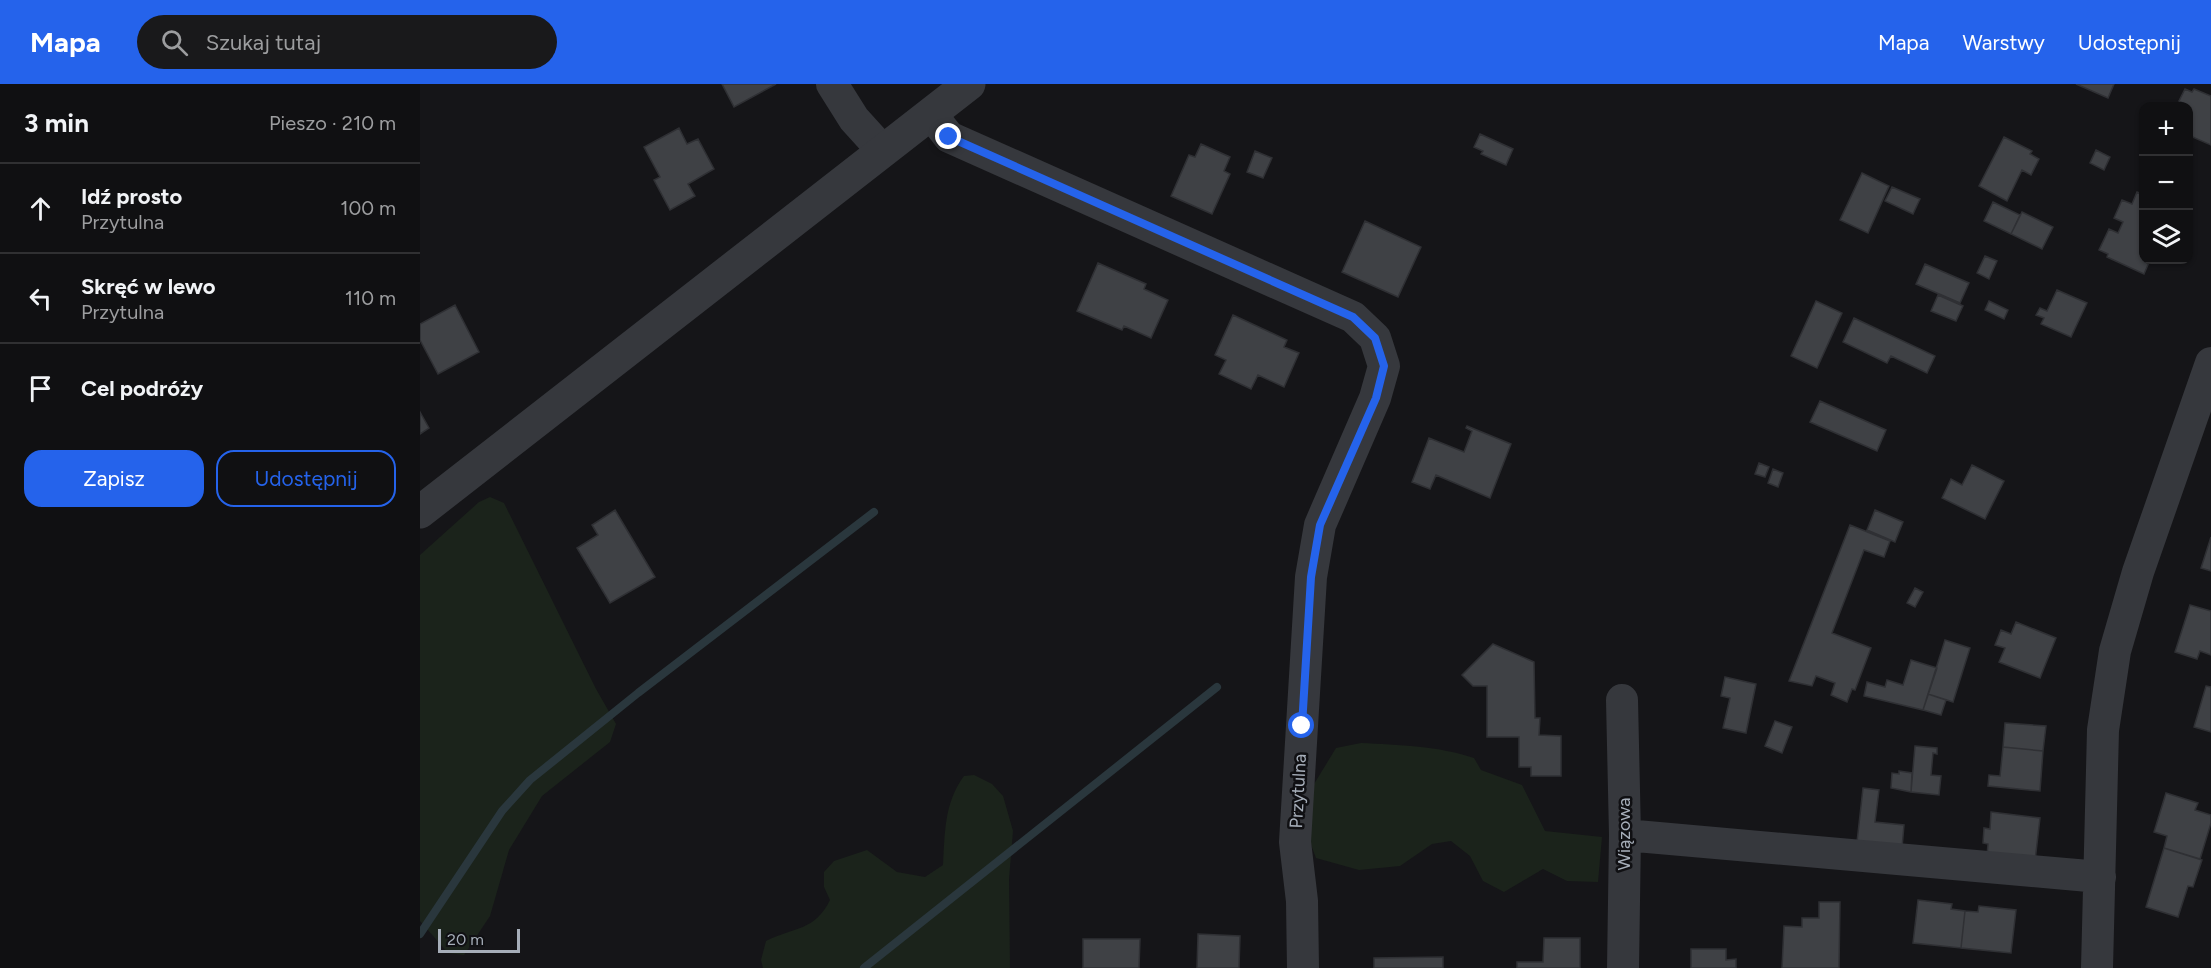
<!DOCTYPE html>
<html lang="pl">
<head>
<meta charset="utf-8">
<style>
  body { margin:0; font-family:Figtree,sans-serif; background:#19191b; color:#f1f3f6 }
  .controls { position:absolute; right:18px; top:18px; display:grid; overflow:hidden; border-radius:12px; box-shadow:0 2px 4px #0004 }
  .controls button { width:54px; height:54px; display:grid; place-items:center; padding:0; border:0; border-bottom:2px solid #303032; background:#101012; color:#f1f3f6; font:30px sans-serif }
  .scale { position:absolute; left:18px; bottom:15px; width:82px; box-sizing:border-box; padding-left:6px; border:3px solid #a6aeb9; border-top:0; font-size:16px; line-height:21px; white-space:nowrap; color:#a6aeb9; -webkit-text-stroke:4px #101013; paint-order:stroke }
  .stop { position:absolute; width:18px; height:18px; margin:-14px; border:4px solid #2563eb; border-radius:50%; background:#fff }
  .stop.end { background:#2563eb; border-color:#fff; box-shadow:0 2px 6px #0008 }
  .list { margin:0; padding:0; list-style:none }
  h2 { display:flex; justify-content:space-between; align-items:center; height:78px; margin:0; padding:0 24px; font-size:26px }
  h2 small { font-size:20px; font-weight:400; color:#9c9d9f }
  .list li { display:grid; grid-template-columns:39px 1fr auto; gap:18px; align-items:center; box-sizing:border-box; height:90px; padding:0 24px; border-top:2px solid #303032 }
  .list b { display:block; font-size:22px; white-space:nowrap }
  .list p { margin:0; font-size:20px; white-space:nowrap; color:#9c9d9f }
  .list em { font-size:20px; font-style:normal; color:#9c9d9f }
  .actions { display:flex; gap:12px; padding:18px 24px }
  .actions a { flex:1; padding:14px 0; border:2px solid #2563eb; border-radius:18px; text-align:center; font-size:21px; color:#2563eb }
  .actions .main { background:#2563eb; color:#fff }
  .icon { flex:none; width:33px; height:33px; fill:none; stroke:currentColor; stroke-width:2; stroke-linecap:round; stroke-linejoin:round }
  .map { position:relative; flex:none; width:1791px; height:884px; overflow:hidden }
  header { display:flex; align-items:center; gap:36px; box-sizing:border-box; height:84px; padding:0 30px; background:#2563eb; color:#fff }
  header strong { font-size:28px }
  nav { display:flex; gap:33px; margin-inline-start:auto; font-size:21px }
  .search { width:420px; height:54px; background:#19191b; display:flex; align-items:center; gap:15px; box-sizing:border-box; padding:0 21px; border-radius:33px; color:#9c9d9f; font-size:22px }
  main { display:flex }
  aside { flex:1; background:#101012 }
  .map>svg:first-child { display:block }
  .green { fill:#1b231b }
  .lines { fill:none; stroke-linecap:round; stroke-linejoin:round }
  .stream { stroke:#2a373d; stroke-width:8 }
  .building { fill:#3f4145; stroke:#2f3034; stroke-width:1.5 }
  .minor { stroke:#36383d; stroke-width:32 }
  .tertiary { stroke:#36383d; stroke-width:33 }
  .route { stroke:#2563eb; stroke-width:8 }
  .labels { text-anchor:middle; stroke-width:5; stroke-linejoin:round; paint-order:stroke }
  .street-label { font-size:18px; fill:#a6aeb9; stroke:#101013 }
</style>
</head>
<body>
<header>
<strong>Mapa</strong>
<div class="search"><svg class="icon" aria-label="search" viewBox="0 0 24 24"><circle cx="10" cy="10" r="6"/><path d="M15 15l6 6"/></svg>Szukaj tutaj</div>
<nav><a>Mapa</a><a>Warstwy</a><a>Udostępnij</a></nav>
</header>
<main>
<aside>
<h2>3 min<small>Pieszo · 210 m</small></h2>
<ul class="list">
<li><svg class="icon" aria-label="ahead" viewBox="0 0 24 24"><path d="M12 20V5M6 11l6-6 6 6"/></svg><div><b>Idź prosto</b><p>Przytulna</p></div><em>100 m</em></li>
<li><svg class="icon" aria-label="left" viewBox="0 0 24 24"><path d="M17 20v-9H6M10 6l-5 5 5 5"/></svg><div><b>Skręć w lewo</b><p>Przytulna</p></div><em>110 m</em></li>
<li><svg class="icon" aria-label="arrive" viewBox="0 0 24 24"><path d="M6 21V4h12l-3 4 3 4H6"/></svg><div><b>Cel podróży</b></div></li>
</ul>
<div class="actions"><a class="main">Zapisz</a><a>Udostępnij</a></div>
</aside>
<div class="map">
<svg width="1791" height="884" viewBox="0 0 1791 884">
  <rect width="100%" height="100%" fill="#151518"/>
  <path class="green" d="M 70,413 L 84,419 L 176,605 L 196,640 L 190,658 L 122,712 L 89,766 L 70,832 L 44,871 L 28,869 L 0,837 L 0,471 L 59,418 Z
    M 941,659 C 978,661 1019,662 1054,674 L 1061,686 L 1102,701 L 1125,747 L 1182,753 L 1178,798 L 1147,797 L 1123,785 L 1084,808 L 1063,797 L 1050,772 L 1031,757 L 1012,760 L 980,782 L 939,786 L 896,774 L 886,747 L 891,705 L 916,664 Z
    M 554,691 L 572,700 L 583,712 L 593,747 L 589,795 L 590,884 L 343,884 L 341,876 L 346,857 C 374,843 395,847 410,816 L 404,803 L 404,788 L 414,777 L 447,766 L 477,788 L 505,793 L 523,781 C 525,749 524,719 544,692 Z"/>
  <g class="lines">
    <path class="stream" d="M 0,850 L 82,727 L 110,696 L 218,609 L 454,428
      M 444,884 L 797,603"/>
  </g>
  <path class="building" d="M 302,0 L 356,0 L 314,23 Z
    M 1656,0 L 1694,0 L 1688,14 Z
    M 1765,5 L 1772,8 L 1774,5 L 1791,12 L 1791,61 L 1768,51 L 1768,22 L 1759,17 Z
    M 259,44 L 267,60 L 278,55 L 294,85 L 268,100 L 275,112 L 250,126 L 234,96 L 240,93 L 224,63 Z
    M 1060,50 L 1093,65 L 1086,81 L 1061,70 L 1063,67 L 1054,63 Z
    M 1584,53 L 1612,67 L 1610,70 L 1619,75 L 1611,91 L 1602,86 L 1587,117 L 1559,102 Z
    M 781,60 L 810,73 L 804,87 L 810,90 L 792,130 L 751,112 L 769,71 L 775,73 Z
    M 1676,66 L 1690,73 L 1684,86 L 1670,79 Z
    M 835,67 L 852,74 L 843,94 L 827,88 Z
    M 1442,89 L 1469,102 L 1448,149 L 1420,136 Z
    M 1472,103 L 1500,115 L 1493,130 L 1465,117 Z
    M 1717,108 L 1724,111 L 1724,176 L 1730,176 L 1724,190 L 1687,173 L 1688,170 L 1679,166 L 1689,145 L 1698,149 L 1703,138 L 1694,134 L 1702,116 L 1712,120 Z
    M 1573,118 L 1600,131 L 1591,150 L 1564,137 Z
    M 1602,128 L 1633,143 L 1622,165 L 1591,150 Z
    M 945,137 L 1001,163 L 978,213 L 922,188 Z
    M 1565,172 L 1577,177 L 1569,195 L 1557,189 Z
    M 678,179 L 726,200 L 724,205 L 748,216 L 731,254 L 704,242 L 702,246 L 657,227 Z
    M 1505,180 L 1549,199 L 1540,219 L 1496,200 Z
    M 1637,206 L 1667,219 L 1651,253 L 1621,240 L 1624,234 L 1616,231 L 1620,224 L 1627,227 Z
    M 1518,211 L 1543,222 L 1536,237 L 1511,227 Z
    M 1396,217 L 1422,229 L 1397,284 L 1371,272 Z
    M 1569,217 L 1588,226 L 1584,235 L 1565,226 Z
    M 35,221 L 59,268 L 18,290 L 0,256 L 0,240 Z
    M 813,231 L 867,256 L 864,263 L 879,269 L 864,303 L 838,291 L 831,305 L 799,290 L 806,276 L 795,271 Z
    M 1434,234 L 1515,272 L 1507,289 L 1471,272 L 1467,279 L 1423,258 Z
    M 1400,317 L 1466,346 L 1457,367 L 1390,338 Z
    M 0,328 L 9,344 L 0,350 Z
    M 1047,342 L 1091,360 L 1070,414 L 1016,391 L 1010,405 L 992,398 L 1009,354 L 1044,368 L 1052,347 L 1046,344 Z
    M 1339,379 L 1349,383 L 1345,393 L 1335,390 Z
    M 1552,381 L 1584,397 L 1565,435 L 1522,414 L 1531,395 L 1542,401 Z
    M 1353,385 L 1363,389 L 1358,403 L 1348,399 Z
    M 195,426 L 235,493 L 190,519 L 157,464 L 178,451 L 172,441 Z
    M 1455,426 L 1483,438 L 1475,458 L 1447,446 Z
    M 1430,441 L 1470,457 L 1464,473 L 1444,466 L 1412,549 L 1451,564 L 1435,606 L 1432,605 L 1427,618 L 1411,611 L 1415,599 L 1396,592 L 1392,602 L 1369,597 Z
    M 1791,453 L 1791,487 L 1781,484 Z
    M 1495,504 L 1503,508 L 1495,523 L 1487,519 Z
    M 1770,521 L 1791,527 L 1791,571 L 1780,567 L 1777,575 L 1755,568 Z
    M 1596,538 L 1636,554 L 1620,594 L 1579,578 L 1585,564 L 1575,561 L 1581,546 L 1591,550 Z
    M 1525,556 L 1550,564 L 1533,618 L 1508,610 Z
    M 1073,560 L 1114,578 L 1115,634 L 1120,634 L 1119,651 L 1141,652 L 1141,692 L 1111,692 L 1111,683 L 1099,683 L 1099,653 L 1067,653 L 1067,602 L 1053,602 L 1042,591 Z
    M 1491,576 L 1517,584 L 1503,626 L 1444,612 L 1447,598 L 1465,603 L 1467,596 L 1483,601 Z
    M 1305,593 L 1336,600 L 1326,649 L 1303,644 L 1310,614 L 1301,612 Z
    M 1786,602 L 1791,603 L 1791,648 L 1774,643 Z
    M 1508,610 L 1526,616 L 1521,631 L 1503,626 Z
    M 1355,637 L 1372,643 L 1362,669 L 1345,662 Z
    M 1585,639 L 1626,642 L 1623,667 L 1583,663 Z
    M 1495,662 L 1517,664 L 1517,670 L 1513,669 L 1511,691 L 1521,692 L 1519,711 L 1491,708 Z
    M 1583,663 L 1623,667 L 1620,707 L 1568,702 L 1569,691 L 1580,692 Z
    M 1479,687 L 1492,689 L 1491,708 L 1471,704 L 1472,689 L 1479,690 Z
    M 1443,704 L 1459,706 L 1455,738 L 1484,741 L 1482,764 L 1437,758 Z
    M 1746,709 L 1778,719 L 1775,726 L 1791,731 L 1791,739 L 1780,775 L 1744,764 L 1747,752 L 1734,748 Z
    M 1571,728 L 1620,734 L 1615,777 L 1567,772 L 1568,760 L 1563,759 L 1564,744 L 1570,745 Z
    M 1744,764 L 1782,776 L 1773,803 L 1768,802 L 1758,833 L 1726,823 Z
    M 1498,816 L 1532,820 L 1531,825 L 1545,827 L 1541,864 L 1493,859 Z
    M 1399,818 L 1420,818 L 1419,884 L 1362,884 L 1364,842 L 1382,843 L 1382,834 L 1399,834 Z
    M 1559,822 L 1596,826 L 1591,869 L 1541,864 L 1545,827 L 1558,828 Z
    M 778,850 L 820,852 L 819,884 L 777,884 Z
    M 1124,854 L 1160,854 L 1160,884 L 1097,884 L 1097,878 L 1123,878 Z
    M 663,855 L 720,855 L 719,884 L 663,884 Z
    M 1271,865 L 1306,865 L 1306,876 L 1316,875 L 1316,884 L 1271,884 Z
    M 1023,873 L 1023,884 L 954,884 L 954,874 Z"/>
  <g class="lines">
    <path class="minor" d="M 412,0 L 434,35 L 463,67
      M 511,30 L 529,53 L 933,233 L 955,254 L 964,282 L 955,314 L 900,441 L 891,493 L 875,758 L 882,817 L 883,884
      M 1202,616 L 1205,751 L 1203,884
      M 1205,751 L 1680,793
      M 1677,884 L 1683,646 L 1695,567 L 1718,488 L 1791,279"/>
    <path class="tertiary" d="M 0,428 L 549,0"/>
  </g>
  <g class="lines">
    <path class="route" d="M 529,53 L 933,233 L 955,254 L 964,282 L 956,314 L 900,441 L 891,493 L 882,642"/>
  </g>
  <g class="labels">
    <g class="street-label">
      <text transform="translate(878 707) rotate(-87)" y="6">Przytulna</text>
      <text transform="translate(1204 750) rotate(-90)" y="6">Wiązowa</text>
    </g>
  </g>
</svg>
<div class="controls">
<button>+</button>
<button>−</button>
<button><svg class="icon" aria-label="layers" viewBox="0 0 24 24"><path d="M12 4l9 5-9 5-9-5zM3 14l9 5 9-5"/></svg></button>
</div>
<div class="scale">20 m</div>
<div class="stop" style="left:882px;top:642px"></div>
<div class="stop end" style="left:529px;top:53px"></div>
</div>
</main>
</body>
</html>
